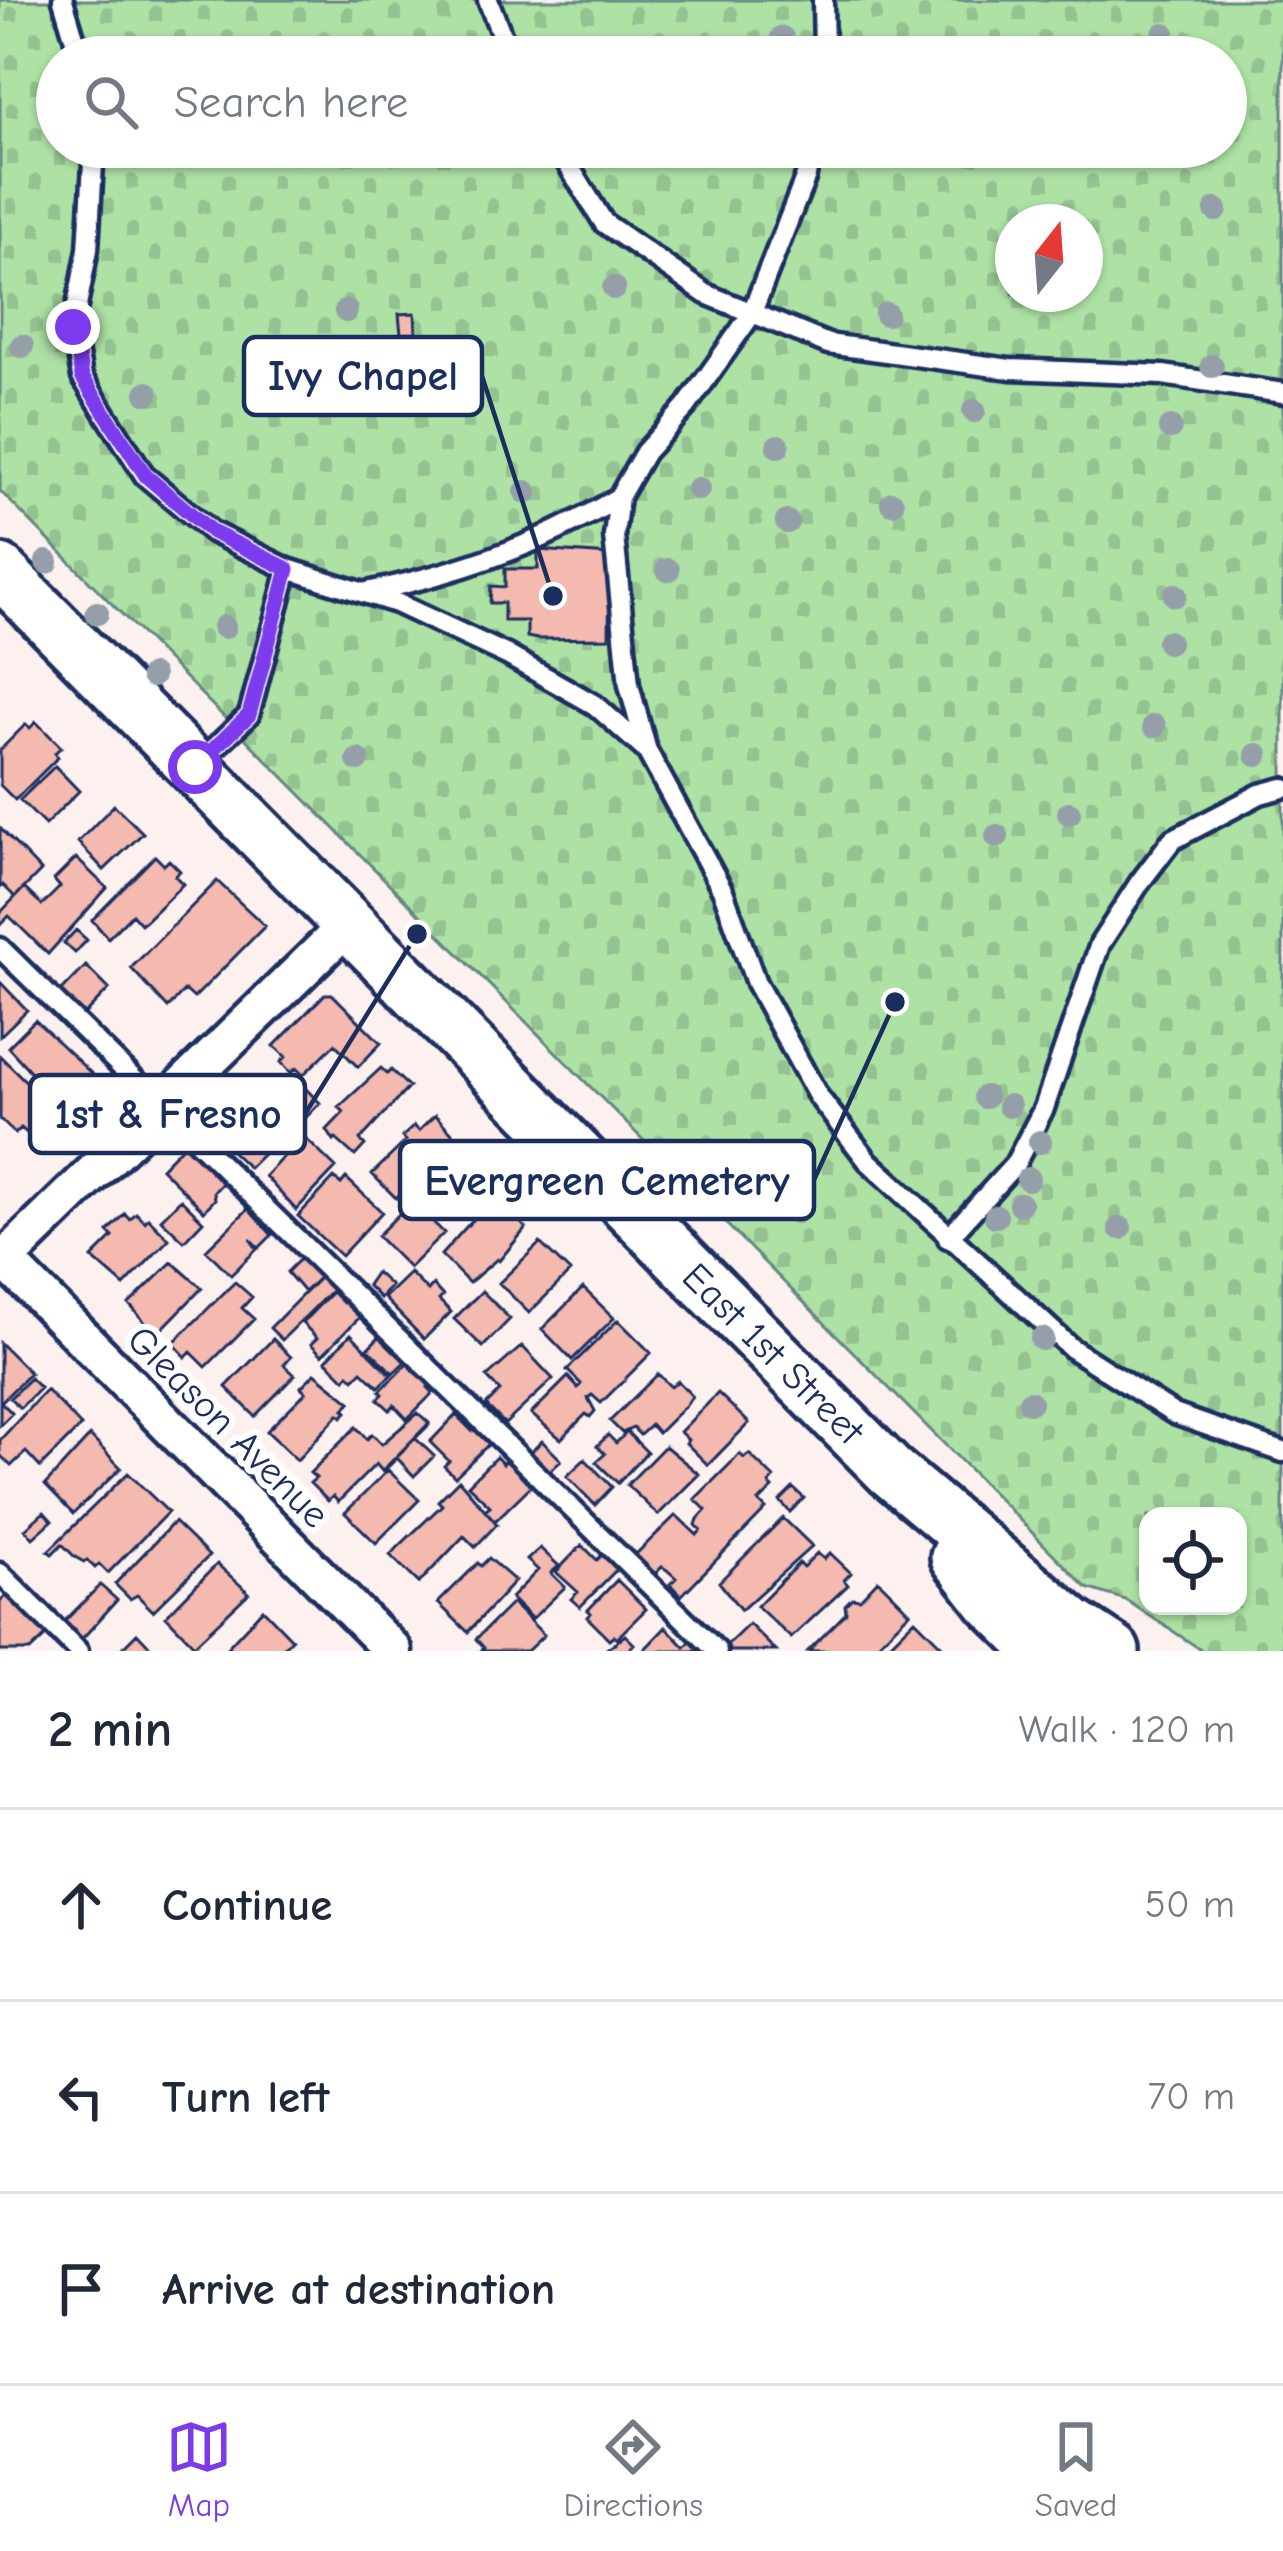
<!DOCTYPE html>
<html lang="en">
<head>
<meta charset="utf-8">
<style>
  body { margin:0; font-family:"Comic Neue",sans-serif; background:#f2f2f3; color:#1f2937 }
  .controls { position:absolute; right:36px; bottom:36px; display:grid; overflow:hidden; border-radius:24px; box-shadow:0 3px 9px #0004 }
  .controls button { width:108px; height:108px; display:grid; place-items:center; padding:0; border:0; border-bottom:3px solid #e0e1e3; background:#fff; color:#1f2937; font:60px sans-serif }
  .compass { position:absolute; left:995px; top:204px; width:108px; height:108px; border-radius:50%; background:#fff; box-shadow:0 3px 9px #0004; rotate:17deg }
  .stop { position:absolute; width:36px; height:36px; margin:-27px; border:9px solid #7c3aed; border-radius:50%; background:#fff }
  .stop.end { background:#7c3aed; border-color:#fff; box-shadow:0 3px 12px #0008 }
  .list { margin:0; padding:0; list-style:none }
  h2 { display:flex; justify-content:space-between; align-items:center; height:156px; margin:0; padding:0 48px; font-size:51px }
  h2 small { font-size:39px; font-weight:400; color:#747a83 }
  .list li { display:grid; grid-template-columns:78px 1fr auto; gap:36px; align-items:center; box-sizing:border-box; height:192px; padding:0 48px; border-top:3px solid #e0e1e3 }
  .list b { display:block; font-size:45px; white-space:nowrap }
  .list em { font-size:39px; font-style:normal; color:#747a83 }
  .icon { flex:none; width:66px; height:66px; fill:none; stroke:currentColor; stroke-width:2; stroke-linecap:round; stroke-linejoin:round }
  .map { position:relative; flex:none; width:1283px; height:1651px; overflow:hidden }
  .search { position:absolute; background:#fff; box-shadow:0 3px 9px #0004; left:36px; right:36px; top:36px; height:132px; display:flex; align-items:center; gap:30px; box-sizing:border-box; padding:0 42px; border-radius:66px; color:#747a83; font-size:45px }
  .sheet { height:732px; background:#fff }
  nav { display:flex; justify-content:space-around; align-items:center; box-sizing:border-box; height:168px; border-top:3px solid #e0e1e3; background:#fff; font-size:33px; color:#747a83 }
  nav a { display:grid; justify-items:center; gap:6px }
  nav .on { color:#7c3aed }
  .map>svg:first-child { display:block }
  .cemetery { fill:url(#cemetery-stones); stroke:#648881; stroke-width:3; fill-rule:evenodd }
  .building { fill:#f4b9af; stroke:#1b2f5e; stroke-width:3 }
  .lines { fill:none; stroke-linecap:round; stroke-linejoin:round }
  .lane-casing { stroke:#1b2f5e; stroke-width:27 }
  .street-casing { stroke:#1b2f5e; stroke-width:45 }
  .secondary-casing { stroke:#1b2f5e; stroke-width:60 }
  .lane { stroke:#fff; stroke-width:18 }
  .street { stroke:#fff; stroke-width:36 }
  .secondary { stroke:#fff; stroke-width:51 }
  .tree { fill:#959fa9 }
  .route { stroke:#7c3aed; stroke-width:15 }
  .labels { text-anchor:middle; stroke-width:12; stroke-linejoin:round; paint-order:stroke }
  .street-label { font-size:39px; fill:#1b2f5e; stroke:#fff }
  .leader { fill:none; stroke:#1b2f5e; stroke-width:4.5 }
  .callout-dot { fill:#1b2f5e; stroke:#fff; stroke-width:4.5 }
  .callout { fill:#fff; stroke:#1b2f5e; stroke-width:4.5 }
  .callout-label { font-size:42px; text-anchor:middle; font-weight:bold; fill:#1b2f5e }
</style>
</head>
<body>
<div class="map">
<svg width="1283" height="1651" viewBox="0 0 1283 1651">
  <defs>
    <pattern id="cemetery-stones" width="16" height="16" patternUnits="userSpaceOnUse" patternTransform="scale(3)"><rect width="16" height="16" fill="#ade2a4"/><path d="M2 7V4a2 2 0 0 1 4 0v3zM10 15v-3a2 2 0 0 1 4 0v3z" fill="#94c290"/></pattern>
  </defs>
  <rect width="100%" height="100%" fill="#fdf1ef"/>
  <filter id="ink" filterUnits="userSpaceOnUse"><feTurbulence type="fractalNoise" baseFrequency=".00833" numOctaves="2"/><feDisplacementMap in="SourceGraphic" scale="24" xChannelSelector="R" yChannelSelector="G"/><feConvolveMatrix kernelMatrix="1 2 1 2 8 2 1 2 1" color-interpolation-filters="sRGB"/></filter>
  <g filter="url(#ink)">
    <path class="cemetery" d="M 0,0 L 1283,0 L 1283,1651 L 1203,1651 L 1126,1600 L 1087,1588 L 0,491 ZM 57,57 L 1226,57 L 1226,147 L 57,147 ZM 1013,222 L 1085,222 L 1085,294 L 1013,294 ZM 1148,1516 L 1238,1516 L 1238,1606 L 1148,1606 Z"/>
    <path class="building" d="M 415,313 L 416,333 L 401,334 L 399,314 Z
      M 538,550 L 610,555 L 609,638 L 537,639 L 527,637 L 527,621 L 504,621 L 504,603 L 490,603 L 491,586 L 505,587 L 505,569 L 538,569 Z
      M 36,722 L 61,747 L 55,753 L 58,757 L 15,800 L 0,785 L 0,750 L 26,724 L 30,728 Z
      M 55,766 L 79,791 L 45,825 L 20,800 Z
      M 114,805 L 143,833 L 104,870 L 78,842 Z
      M 0,828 L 41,871 L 15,897 L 3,885 L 0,888 Z
      M 155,856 L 164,865 L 169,860 L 180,871 L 175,876 L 183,884 L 146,920 L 141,924 L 132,914 L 108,938 L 92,920 Z
      M 76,858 L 107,888 L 48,954 L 9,916 L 0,925 L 0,913 L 24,888 L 42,905 L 60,887 L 54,880 Z
      M 217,881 L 265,926 L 194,998 L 185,990 L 168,1008 L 131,968 Z
      M 76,930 L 87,940 L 75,953 L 64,943 Z
      M 86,966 L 109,989 L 82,1017 L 59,994 Z
      M 1,983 L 27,1010 L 0,1036 L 0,984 Z
      M 325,994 L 332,994 L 381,1043 L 358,1067 L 335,1044 L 303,1075 L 296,1068 L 291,1073 L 281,1062 L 286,1057 L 274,1046 Z
      M 35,1020 L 94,1076 L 63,1107 L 8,1047 Z
      M 0,1056 L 45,1100 L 35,1109 L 44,1117 L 28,1134 L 21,1128 L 15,1134 L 0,1119 Z
      M 381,1068 L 387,1074 L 391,1070 L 409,1087 L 360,1140 L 365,1145 L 355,1156 L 336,1139 L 334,1141 L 327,1130 L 344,1112 L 339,1107 Z
      M 298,1081 L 320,1103 L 283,1141 L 280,1137 L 249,1168 L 211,1132 L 220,1123 L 215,1118 L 226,1107 L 237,1118 L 254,1101 L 266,1113 Z
      M 435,1115 L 455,1136 L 396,1198 L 372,1174 L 406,1141 L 402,1137 L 414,1126 L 419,1131 Z
      M 303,1136 L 336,1168 L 296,1210 L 265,1176 Z
      M 190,1138 L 228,1177 L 214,1192 L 215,1199 L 204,1211 L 161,1168 Z
      M 469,1146 L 481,1158 L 477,1163 L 495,1181 L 456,1220 L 425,1190 Z
      M 334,1178 L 341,1184 L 346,1178 L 382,1212 L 341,1256 L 298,1216 Z
      M 494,1196 L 526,1228 L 499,1261 L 497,1259 L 469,1283 L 441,1255 Z
      M 181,1199 L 203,1221 L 184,1241 L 161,1219 Z
      M 412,1201 L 444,1233 L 409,1268 L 377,1236 Z
      M 248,1209 L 272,1235 L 259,1248 L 250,1239 L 257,1249 L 231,1275 L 206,1250 Z
      M 136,1213 L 145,1222 L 148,1218 L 169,1239 L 124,1286 L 92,1258 L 113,1237 L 108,1232 L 125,1214 L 130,1219 Z
      M 540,1243 L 570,1272 L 529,1313 L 499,1283 Z
      M 307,1252 L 326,1271 L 304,1292 L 287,1272 Z
      M 172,1262 L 202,1288 L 156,1335 L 129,1304 Z
      M 326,1271 L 336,1286 L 282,1340 L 270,1328 Z
      M 376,1272 L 391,1286 L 380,1298 L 367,1285 Z
      M 410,1273 L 428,1291 L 433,1285 L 443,1296 L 439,1300 L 451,1312 L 424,1339 L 384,1298 Z
      M 235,1282 L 252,1297 L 242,1308 L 254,1319 L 206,1367 L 191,1352 L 186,1357 L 173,1343 Z
      M 583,1288 L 614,1318 L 572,1360 L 542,1329 Z
      M 482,1291 L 510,1319 L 483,1347 L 454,1319 Z
      M 332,1292 L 343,1303 L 350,1296 L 365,1312 L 322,1355 L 311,1344 L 317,1338 L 302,1323 Z
      M 618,1320 L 651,1353 L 601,1403 L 592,1395 L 588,1398 L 595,1411 L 590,1417 L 586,1414 L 561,1439 L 531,1414 L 568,1377 L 578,1388 L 581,1384 L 567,1370 Z
      M 385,1331 L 410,1357 L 393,1373 L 368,1348 Z
      M 351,1334 L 391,1375 L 379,1387 L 362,1371 L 354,1379 L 349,1374 L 345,1379 L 326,1360 Z
      M 273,1339 L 291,1357 L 284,1365 L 295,1375 L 255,1416 L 226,1387 Z
      M 0,1343 L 30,1373 L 1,1402 L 12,1413 L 0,1425 Z
      M 522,1346 L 553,1379 L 505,1424 L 486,1405 L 500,1391 L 487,1377 Z
      M 412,1359 L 434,1381 L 428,1387 L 433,1393 L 407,1419 L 394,1405 L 390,1410 L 378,1399 L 383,1394 L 380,1391 Z
      M 315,1373 L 351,1402 L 344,1409 L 347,1412 L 342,1417 L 339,1414 L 297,1460 L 267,1431 L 306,1392 L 301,1387 Z
      M 658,1374 L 671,1387 L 678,1381 L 692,1396 L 687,1404 L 658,1433 L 651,1425 L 640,1435 L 633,1428 L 622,1433 L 610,1421 Z
      M 30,1378 L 40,1388 L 20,1408 L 10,1398 Z
      M 46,1390 L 81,1426 L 40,1467 L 26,1452 L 11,1466 L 0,1455 L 0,1440 Z
      M 718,1393 L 749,1423 L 708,1465 L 686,1443 L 688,1440 L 680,1432 Z
      M 418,1413 L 429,1423 L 382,1471 L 376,1464 L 338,1502 L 333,1496 L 328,1501 L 310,1483 L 316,1478 L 310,1473 L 356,1427 L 367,1439 L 372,1434 L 382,1444 Z
      M 456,1415 L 472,1431 L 481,1428 L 493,1440 L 455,1477 L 444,1466 L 449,1461 L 430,1442 Z
      M 430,1424 L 415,1438 L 434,1456 L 414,1476 L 397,1458 L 383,1472 L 382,1471 Z
      M 627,1432 L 647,1452 L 618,1483 L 596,1462 L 605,1454 L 597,1446 L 608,1435 L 616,1443 Z
      M 90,1436 L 121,1468 L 73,1514 L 45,1485 Z
      M 542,1441 L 561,1460 L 549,1472 L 530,1453 Z
      M 665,1446 L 699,1474 L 658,1515 L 627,1485 Z
      M 740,1454 L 744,1458 L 749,1454 L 774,1478 L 769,1484 L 773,1488 L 759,1502 L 766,1509 L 681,1596 L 670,1584 L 676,1578 L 667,1570 L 662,1567 L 653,1576 L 633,1557 L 676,1515 L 697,1535 L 701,1530 L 696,1525 L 698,1519 L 706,1510 L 695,1499 Z
      M 496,1457 L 503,1464 L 507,1457 L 534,1483 L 495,1521 L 485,1510 L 490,1506 L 468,1485 Z
      M 585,1459 L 612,1487 L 595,1505 L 567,1476 Z
      M 388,1470 L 419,1500 L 376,1543 L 345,1513 Z
      M 128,1473 L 168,1512 L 108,1573 L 99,1564 L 95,1568 L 87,1560 L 84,1562 L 75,1557 L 62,1544 L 52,1554 L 48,1551 Z
      M 459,1480 L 497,1524 L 475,1547 L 464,1536 L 419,1583 L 390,1555 L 442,1505 L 438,1501 Z
      M 793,1488 L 804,1498 L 790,1512 L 780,1501 Z
      M 44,1512 L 52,1521 L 33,1538 L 25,1529 Z
      M 783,1518 L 812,1546 L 741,1610 L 719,1582 Z
      M 174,1522 L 209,1556 L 153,1611 L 137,1595 L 130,1599 L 115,1584 Z
      M 582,1545 L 597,1560 L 603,1554 L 618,1568 L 580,1607 L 571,1599 L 578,1592 L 556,1572 Z
      M 540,1548 L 559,1566 L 551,1573 L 565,1587 L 532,1619 L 511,1598 L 538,1570 L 527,1560 Z
      M 817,1553 L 824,1559 L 830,1553 L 851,1573 L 844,1580 L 848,1585 L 791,1638 L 757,1606 L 799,1563 L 803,1567 Z
      M 489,1558 L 515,1581 L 468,1632 L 438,1603 L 478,1563 L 481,1566 Z
      M 217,1564 L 249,1593 L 194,1645 L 166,1616 Z
      M 617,1580 L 646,1609 L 617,1638 L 614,1635 L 609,1639 L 587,1617 L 591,1613 L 588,1610 Z
      M 878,1580 L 910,1612 L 871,1651 L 808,1651 L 846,1613 L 845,1605 L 852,1598 L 860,1599 Z
      M 100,1585 L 117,1600 L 80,1641 L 62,1624 Z
      M 9,1593 L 49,1633 L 30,1651 L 0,1651 L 0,1602 Z
      M 512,1603 L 544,1635 L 527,1651 L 481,1651 L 484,1648 L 476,1639 Z
      M 263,1609 L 292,1639 L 280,1651 L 224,1651 Z
      M 915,1619 L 946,1650 L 883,1651 Z
      M 749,1624 L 776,1651 L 727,1651 L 724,1648 Z
      M 666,1627 L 685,1647 L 691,1641 L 702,1651 L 643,1651 Z
      M 137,1633 L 154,1651 L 119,1651 Z
      M 625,1635 L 634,1644 L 627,1651 L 604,1651 Z"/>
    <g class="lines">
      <defs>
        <path id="lane" d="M 63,0 L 80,57
          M 488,0 L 510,57
          M 823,0 L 824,57
          M 94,147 L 88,249 L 73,327 L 82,377 L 145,476 L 212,532 L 288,569 L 396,603 L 507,655 L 595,705 L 647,751 L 723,891 L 756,983 L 818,1096 L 868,1161 L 1071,1348 L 1174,1414 L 1283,1452
          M 557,147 L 604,223 L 706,294 L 828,344 L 1010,369 L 1163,375 L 1283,393
          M 367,592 C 455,574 543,544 619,497
          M 647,751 L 629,685 L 614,536 L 619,497 L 645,452 L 686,407 L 751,315 L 806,176 L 811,147
          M 197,765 L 249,715 L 288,569
          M 0,948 L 717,1651
          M 948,1238 L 1015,1164 L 1044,1108 L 1100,944 L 1140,882 L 1172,840 L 1260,794 L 1283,788
          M 0,1573 L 78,1651"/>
        <path id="street" d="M 5,1260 L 393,1651
          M 0,1264 L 350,923"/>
        <path id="secondary" d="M 0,571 L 890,1471 L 1073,1625 L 1113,1651
          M 957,1557 L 992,1602 L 1042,1651"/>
      </defs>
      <use href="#lane" class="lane-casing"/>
      <use href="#street" class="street-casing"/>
      <use href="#secondary" class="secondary-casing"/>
      <use href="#lane" class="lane"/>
      <use href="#street" class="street"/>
      <use href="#secondary" class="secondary"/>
    </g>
    <g class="tree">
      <circle cx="1164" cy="34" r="12"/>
      <circle cx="782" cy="38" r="12"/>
      <circle cx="1216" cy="210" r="12"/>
      <circle cx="614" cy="288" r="12"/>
      <circle cx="346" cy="311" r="12"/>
      <circle cx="886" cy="314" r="12"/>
      <circle cx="22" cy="346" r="12"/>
      <circle cx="1212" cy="366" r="12"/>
      <circle cx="147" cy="393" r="12"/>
      <circle cx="974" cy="411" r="12"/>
      <circle cx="1170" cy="428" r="12"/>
      <circle cx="778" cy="446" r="12"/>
      <circle cx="698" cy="489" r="12"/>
      <circle cx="526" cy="492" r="12"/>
      <circle cx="892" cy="503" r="12"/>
      <circle cx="787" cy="522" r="12"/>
      <circle cx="47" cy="562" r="12"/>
      <circle cx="668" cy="570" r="12"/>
      <circle cx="1175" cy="595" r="12"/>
      <circle cx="97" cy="613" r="12"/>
      <circle cx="224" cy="627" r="12"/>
      <circle cx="1168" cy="642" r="12"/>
      <circle cx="152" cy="676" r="12"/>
      <circle cx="1154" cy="726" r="12"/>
      <circle cx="1257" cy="755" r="12"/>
      <circle cx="358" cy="760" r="12"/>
      <circle cx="1069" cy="813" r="12"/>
      <circle cx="997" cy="836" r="12"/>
      <circle cx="985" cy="1097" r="12"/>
      <circle cx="1009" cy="1106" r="12"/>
      <circle cx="1040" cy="1142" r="12"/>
      <circle cx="1028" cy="1179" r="12"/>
      <circle cx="1020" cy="1204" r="12"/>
      <circle cx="796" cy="1212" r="12"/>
      <circle cx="996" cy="1216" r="12"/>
      <circle cx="1120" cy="1228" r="12"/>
      <circle cx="1042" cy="1339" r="12"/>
      <circle cx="1030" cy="1402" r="12"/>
    </g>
  </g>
  <g class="lines" filter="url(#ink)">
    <path class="route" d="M 73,327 L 82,377 L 146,476 L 212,532 L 288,569 L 249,715 L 195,767"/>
  </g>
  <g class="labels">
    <g class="street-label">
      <text transform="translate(774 1353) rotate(45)" y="14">East 1st Street</text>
      <text transform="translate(229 1426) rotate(45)" y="14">Gleason Avenue</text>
    </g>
  </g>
  <path class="leader" d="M553 596L482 376M417 934L305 1114M895 1002L814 1180"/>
  <g class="callout-dot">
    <circle cx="553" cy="596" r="12"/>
    <circle cx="417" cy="934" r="12"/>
    <circle cx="895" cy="1002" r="12"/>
  </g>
  <g class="callout">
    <rect x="244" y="337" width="238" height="78" rx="12"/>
    <rect x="30" y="1075" width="275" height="78" rx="12"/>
    <rect x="400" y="1141" width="414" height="78" rx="12"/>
  </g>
  <g class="callout-label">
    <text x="363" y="390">Ivy Chapel</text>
    <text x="168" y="1128">1st &amp; Fresno</text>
    <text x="607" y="1195">Evergreen Cemetery</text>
  </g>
</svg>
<div class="controls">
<button><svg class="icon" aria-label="locate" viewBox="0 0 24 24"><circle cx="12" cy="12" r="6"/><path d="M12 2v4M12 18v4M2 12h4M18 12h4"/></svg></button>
</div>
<svg class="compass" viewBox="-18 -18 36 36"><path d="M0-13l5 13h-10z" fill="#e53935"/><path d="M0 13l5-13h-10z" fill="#747a83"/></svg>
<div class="stop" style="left:195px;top:767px"></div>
<div class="stop end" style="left:73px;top:327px"></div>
<div class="search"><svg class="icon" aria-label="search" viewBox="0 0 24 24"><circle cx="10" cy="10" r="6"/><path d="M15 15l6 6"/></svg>Search here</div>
</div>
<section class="sheet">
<h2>2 min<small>Walk · 120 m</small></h2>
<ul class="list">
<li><svg class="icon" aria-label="ahead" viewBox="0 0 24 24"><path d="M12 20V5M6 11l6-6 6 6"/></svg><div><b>Continue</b></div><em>50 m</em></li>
<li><svg class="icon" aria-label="left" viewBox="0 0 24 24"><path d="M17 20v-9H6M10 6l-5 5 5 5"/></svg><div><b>Turn left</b></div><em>70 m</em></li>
<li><svg class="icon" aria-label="arrive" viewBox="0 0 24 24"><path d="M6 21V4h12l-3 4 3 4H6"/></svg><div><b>Arrive at destination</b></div></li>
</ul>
</section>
<nav>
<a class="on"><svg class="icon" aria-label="map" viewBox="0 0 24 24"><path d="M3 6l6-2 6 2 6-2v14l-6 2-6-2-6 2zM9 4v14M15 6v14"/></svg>Map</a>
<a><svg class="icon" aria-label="directions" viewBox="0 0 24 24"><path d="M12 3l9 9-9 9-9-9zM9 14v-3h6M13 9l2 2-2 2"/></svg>Directions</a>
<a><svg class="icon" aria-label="saved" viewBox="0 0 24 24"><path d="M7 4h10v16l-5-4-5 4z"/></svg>Saved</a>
</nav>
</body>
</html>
